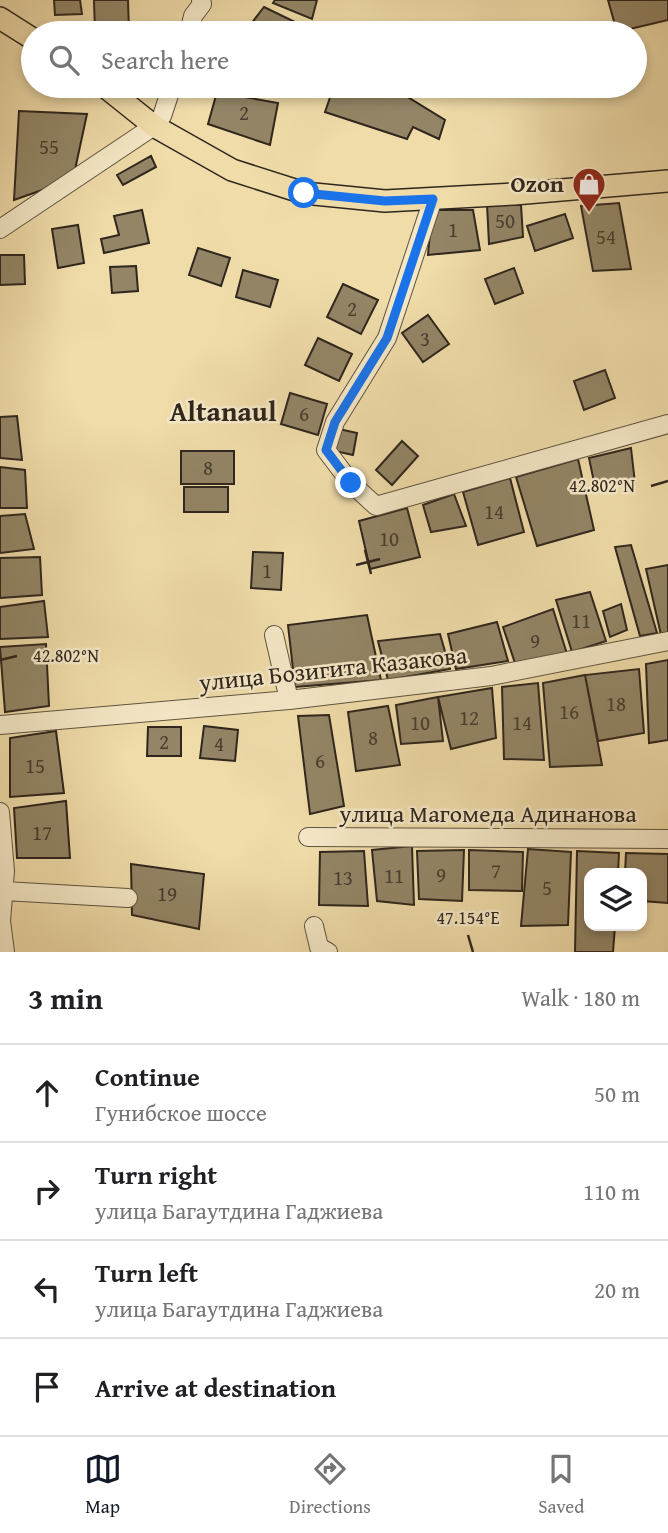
<!DOCTYPE html>
<html lang="en">
<head>
<meta charset="utf-8">
<style>
  body { margin:0; font-family:"Gentium Book Plus",serif; background:#f2f2f2; color:#202124 }
  .controls { position:absolute; right:21px; bottom:21px; display:grid; overflow:hidden; border-radius:14px; box-shadow:0 4px 10px #0003 }
  .controls button { width:63px; height:63px; display:grid; place-items:center; padding:0; border:0; border-bottom:2px solid #e0e0e0; background:#fff; color:#202124; font:35px sans-serif }
  .stop { position:absolute; width:21px; height:21px; margin:-16px; border:5px solid #1a73e8; border-radius:50%; background:#fff }
  .stop.end { background:#1a73e8; border-color:#fff; box-shadow:0 2px 7px #0008 }
  .list { margin:0; padding:0; list-style:none }
  h2 { display:flex; justify-content:space-between; align-items:center; height:91px; margin:0; padding:0 28px; font-size:30px }
  h2 small { font-size:23px; font-weight:400; color:#757577 }
  .list li { display:grid; grid-template-columns:46px 1fr auto; gap:21px; align-items:center; box-sizing:border-box; height:98px; padding:0 28px; border-top:2px solid #e0e0e0 }
  .list b { display:block; font-size:26px; white-space:nowrap }
  .list p { margin:0; font-size:23px; white-space:nowrap; color:#757577 }
  .list em { font-size:23px; font-style:normal; color:#757577 }
  .icon { flex:none; width:38px; height:38px; fill:none; stroke:currentColor; stroke-width:2; stroke-linecap:round; stroke-linejoin:round }
  .map { position:relative; flex:none; width:668px; height:952px; overflow:hidden }
  .search { position:absolute; background:#fff; box-shadow:0 4px 10px #0003; left:21px; right:21px; top:21px; height:77px; display:flex; align-items:center; gap:18px; box-sizing:border-box; padding:0 24px; border-radius:38px; color:#757577; font-size:26px }
  .sheet { height:483px; background:#fff }
  nav { display:flex; justify-content:space-around; align-items:center; box-sizing:border-box; height:98px; border-top:2px solid #e0e0e0; background:#fff; font-size:19px; color:#757577 }
  nav a { display:grid; justify-items:center; gap:4px }
  nav .on { color:#111827 }
  .map>svg:first-child { display:block }
  .building { fill:#938566; stroke:#2f261d; stroke-width:2 }
  .lines { fill:none; stroke-linecap:round; stroke-linejoin:round }
  .minor-casing { stroke:#5f5440; stroke-width:20 }
  .major-casing { stroke:#2f261d; stroke-width:24 }
  .minor { stroke:#f5e8c7; stroke-width:18 }
  .major { stroke:#efdca9; stroke-width:21 }
  .route { stroke:#1a73e8; stroke-width:9 }
  .ticks { fill:none; stroke:#2f261d; stroke-width:2.5 }
  .labels { text-anchor:middle; stroke-width:5; stroke-linejoin:round; paint-order:stroke }
  .number-label { font-size:21px; fill:#483e2f }
  .poi-label { font-size:24px; font-weight:bold; fill:#2f261d; stroke:#f5e8c7; text-anchor:end }
  .street-label { font-size:24px; fill:#2f261d; stroke:#f5e8c7 }
  .quarter-label { font-size:28px; font-weight:bold; fill:#2f261d; stroke:#f5e8c7 }
  .ticks-label { font-size:18px; text-anchor:middle; fill:#2f261d; stroke:#f5e8c7; stroke-width:5; stroke-linejoin:round; paint-order:stroke }
</style>
</head>
<body>
<div class="map">
<svg width="668" height="952" viewBox="0 0 668 952">
  <rect width="100%" height="100%" fill="#efdca9"/>
  <filter id="stains"><feTurbulence type="fractalNoise" baseFrequency=".00286" numOctaves="4"/><feColorMatrix values="0 0 0 0 .2 0 0 0 0 .09 0 0 0 0 .02 0 0 0 .5 -.17"/></filter>
  <radialGradient id="worn" r=".72"><stop offset=".6" stop-color="#630" stop-opacity="0"/><stop offset="1" stop-color="#630" stop-opacity=".3"/></radialGradient>
  <path class="building" d="M 54,0 L 80,0 L 82,14 L 55,15 Z
    M 94,0 L 128,0 L 129,32 L 95,33 Z
    M 275,0 L 317,0 L 312,19 L 273,3 Z
    M 608,0 L 668,0 L 668,20 L 617,32 Z
    M 264,7 L 297,23 L 292,33 L 244,33 Z
    M 334,86 L 374,86 L 401,93 L 445,120 L 439,139 L 413,127 L 407,139 L 325,112 Z
    M 217,92 L 278,103 L 270,145 L 208,124 Z
    M 19,111 L 87,114 L 73,179 L 14,200 Z
    M 151,156 L 156,167 L 123,185 L 117,175 Z
    M 619,203 L 631,269 L 593,271 L 581,206 Z
    M 487,204 L 521,205 L 523,237 L 489,244 Z
    M 142,210 L 149,243 L 104,253 L 101,239 L 119,235 L 114,216 Z
    M 432,210 L 473,210 L 480,250 L 428,255 Z
    M 565,214 L 573,238 L 535,251 L 527,226 Z
    M 78,225 L 84,263 L 58,268 L 52,229 Z
    M 198,248 L 230,258 L 221,286 L 189,275 Z
    M 0,255 L 24,255 L 25,284 L 0,285 Z
    M 136,266 L 138,291 L 112,293 L 110,267 Z
    M 514,268 L 523,293 L 495,304 L 485,279 Z
    M 243,270 L 278,280 L 270,307 L 236,297 Z
    M 343,284 L 378,300 L 361,334 L 327,317 Z
    M 428,315 L 449,344 L 423,362 L 402,333 Z
    M 318,338 L 352,354 L 339,381 L 305,365 Z
    M 605,370 L 615,398 L 584,410 L 574,381 Z
    M 290,393 L 327,404 L 318,435 L 281,424 Z
    M 17,416 L 22,460 L 0,458 L 0,417 Z
    M 339,429 L 357,433 L 353,455 L 335,451 Z
    M 402,441 L 418,456 L 392,485 L 376,470 Z
    M 631,448 L 635,483 L 595,487 L 589,458 Z
    M 181,451 L 234,451 L 234,484 L 181,484 Z
    M 578,459 L 594,530 L 537,546 L 516,477 Z
    M 0,467 L 25,470 L 27,508 L 0,508 Z
    M 510,478 L 524,532 L 478,545 L 463,492 Z
    M 184,487 L 228,487 L 228,512 L 184,512 Z
    M 454,494 L 466,526 L 431,532 L 423,505 Z
    M 407,508 L 420,557 L 370,569 L 359,521 Z
    M 25,514 L 34,549 L 0,553 L 0,516 Z
    M 631,545 L 657,633 L 640,636 L 615,547 Z
    M 253,552 L 283,553 L 281,590 L 251,588 Z
    M 40,557 L 42,595 L 0,598 L 0,558 Z
    M 668,565 L 668,634 L 661,635 L 646,569 Z
    M 590,592 L 606,641 L 572,652 L 556,600 Z
    M 44,601 L 48,637 L 0,639 L 0,607 Z
    M 621,604 L 627,630 L 610,637 L 603,611 Z
    M 553,609 L 567,654 L 515,663 L 503,627 Z
    M 367,615 L 381,680 L 295,687 L 288,625 Z
    M 497,622 L 508,661 L 456,669 L 448,634 Z
    M 440,634 L 450,669 L 388,680 L 378,641 Z
    M 46,644 L 49,706 L 5,712 L 0,647 Z
    M 668,660 L 668,740 L 649,743 L 646,664 Z
    M 639,669 L 644,733 L 598,741 L 585,675 Z
    M 585,675 L 602,765 L 550,767 L 543,683 Z
    M 538,683 L 544,760 L 504,759 L 502,687 Z
    M 492,688 L 496,738 L 451,749 L 438,697 Z
    M 438,697 L 443,741 L 401,744 L 396,705 Z
    M 388,706 L 400,765 L 356,771 L 348,712 Z
    M 329,715 L 344,806 L 310,814 L 298,716 Z
    M 204,726 L 238,730 L 235,761 L 200,758 Z
    M 148,727 L 181,727 L 181,756 L 147,756 Z
    M 56,731 L 64,793 L 10,797 L 10,738 Z
    M 66,801 L 70,858 L 17,858 L 14,808 Z
    M 412,846 L 414,905 L 377,901 L 372,850 Z
    M 528,849 L 571,852 L 568,925 L 521,926 Z
    M 464,850 L 462,901 L 419,899 L 417,851 Z
    M 469,850 L 523,852 L 522,891 L 469,890 Z
    M 364,851 L 368,906 L 319,905 L 320,852 Z
    M 577,851 L 619,853 L 618,873 L 589,873 L 589,926 L 615,926 L 613,952 L 575,952 Z
    M 626,853 L 668,854 L 668,903 L 642,901 L 642,873 L 625,873 Z
    M 131,864 L 204,874 L 199,929 L 132,915 Z"/>
  <g class="lines">
    <defs>
      <path id="minor" d="M 189,33 L 193,16 L 202,4 L 201,0
        M 433,199 L 387,338 L 335,422 L 326,450 L 351,483 L 376,506 L 668,424
        M 0,229 L 154,126 L 162,116 L 172,86
        M 274,635 L 289,700
        M 0,725 L 289,700 L 491,676 L 668,641
        M 0,812 L 5,871 L 1,921 L 5,952
        M 308,837 L 668,839
        M 4,891 L 128,898
        M 314,926 L 319,947 L 328,952"/>
      <path id="major" d="M 0,18 L 33,39
        M 104,86 L 154,126 L 232,170 L 304,193 L 385,201 L 514,194 L 668,181"/>
    </defs>
    <use href="#minor" class="minor-casing"/>
    <use href="#major" class="major-casing"/>
    <use href="#minor" class="minor"/>
    <use href="#major" class="major"/>
  </g>
  <g class="lines">
    <path class="route" d="M 304,193 L 385,201 L 433,199 L 387,338 L 335,422 L 326,450 L 351,483"/>
  </g>
  <path class="ticks" d="M 651,486 L 668,481M 365,550 L 371,574M 356,565 L 380,559M 0,660 L 17,656M 468,935 L 473,952"/>
  <defs>
    <symbol id="shop-pin" viewBox="-11 -11 22 30"><path d="M0 17L-7.5 6A9.5 9.5 0 1 1 7.5 6Z" fill="#8f2418" stroke="#f5e8c7"/><path d="M-5-2.5h2.3a2.7 3.5 0 0 1 5.4 0H5L5.5 6h-11ZM-1.5-2.5h3a1.5 2.3 0 0 0-3 0Z" fill="#fff"/></symbol>
  </defs>
  <g fill-rule="evenodd">
    <use href="#shop-pin" x="570" y="165" width="38" height="52"/>
  </g>
  <g class="labels">
    <g class="number-label">
      <text x="244" y="120">2</text>
      <text x="49" y="154">55</text>
      <text x="505" y="228">50</text>
      <text x="453" y="237">1</text>
      <text x="606" y="244">54</text>
      <text x="352" y="316">2</text>
      <text x="425" y="346">3</text>
      <text x="304" y="421">6</text>
      <text x="208" y="475">8</text>
      <text x="494" y="519">14</text>
      <text x="389" y="546">10</text>
      <text x="267" y="578">1</text>
      <text x="581" y="628">11</text>
      <text x="535" y="648">9</text>
      <text x="616" y="711">18</text>
      <text x="569" y="719">16</text>
      <text x="469" y="725">12</text>
      <text x="420" y="730">10</text>
      <text x="522" y="730">14</text>
      <text x="373" y="745">8</text>
      <text x="164" y="749">2</text>
      <text x="219" y="751">4</text>
      <text x="320" y="768">6</text>
      <text x="35" y="773">15</text>
      <text x="42" y="840">17</text>
      <text x="496" y="878">7</text>
      <text x="441" y="882">9</text>
      <text x="394" y="883">11</text>
      <text x="343" y="885">13</text>
      <text x="547" y="895">5</text>
      <text x="167" y="901">19</text>
    </g>
    <g class="poi-label">
      <text x="564" y="192">Ozon</text>
    </g>
    <g class="street-label">
      <text transform="translate(333 669) rotate(-6)" y="8">улица Бозигита Казакова</text>
      <text x="488" y="822">улица Магомеда Адинанова</text>
    </g>
    <g class="quarter-label">
      <text x="223" y="421">Altanaul</text>
    </g>
  </g>
  <g class="ticks-label">
    <text x="602" y="492">42.802°N</text>
    <text x="66" y="662">42.802°N</text>
    <text x="468" y="924">47.154°E</text>
  </g>
  <rect width="100%" height="100%" filter="url(#stains)"/>
  <rect width="100%" height="100%" fill="url(#worn)"/>
</svg>
<div class="controls">
<button><svg class="icon" aria-label="layers" viewBox="0 0 24 24"><path d="M12 4l9 5-9 5-9-5zM3 14l9 5 9-5"/></svg></button>
</div>
<div class="stop" style="left:304px;top:193px"></div>
<div class="stop end" style="left:351px;top:483px"></div>
<div class="search"><svg class="icon" aria-label="search" viewBox="0 0 24 24"><circle cx="10" cy="10" r="6"/><path d="M15 15l6 6"/></svg>Search here</div>
</div>
<section class="sheet">
<h2>3 min<small>Walk · 180 m</small></h2>
<ul class="list">
<li><svg class="icon" aria-label="ahead" viewBox="0 0 24 24"><path d="M12 20V5M6 11l6-6 6 6"/></svg><div><b>Continue</b><p>Гунибское шоссе</p></div><em>50 m</em></li>
<li><svg class="icon" aria-label="right" viewBox="0 0 24 24"><path d="M7 20v-9h11M14 6l5 5-5 5"/></svg><div><b>Turn right</b><p>улица Багаутдина Гаджиева</p></div><em>110 m</em></li>
<li><svg class="icon" aria-label="left" viewBox="0 0 24 24"><path d="M17 20v-9H6M10 6l-5 5 5 5"/></svg><div><b>Turn left</b><p>улица Багаутдина Гаджиева</p></div><em>20 m</em></li>
<li><svg class="icon" aria-label="arrive" viewBox="0 0 24 24"><path d="M6 21V4h12l-3 4 3 4H6"/></svg><div><b>Arrive at destination</b></div></li>
</ul>
</section>
<nav>
<a class="on"><svg class="icon" aria-label="map" viewBox="0 0 24 24"><path d="M3 6l6-2 6 2 6-2v14l-6 2-6-2-6 2zM9 4v14M15 6v14"/></svg>Map</a>
<a><svg class="icon" aria-label="directions" viewBox="0 0 24 24"><path d="M12 3l9 9-9 9-9-9zM9 14v-3h6M13 9l2 2-2 2"/></svg>Directions</a>
<a><svg class="icon" aria-label="saved" viewBox="0 0 24 24"><path d="M7 4h10v16l-5-4-5 4z"/></svg>Saved</a>
</nav>
</body>
</html>
